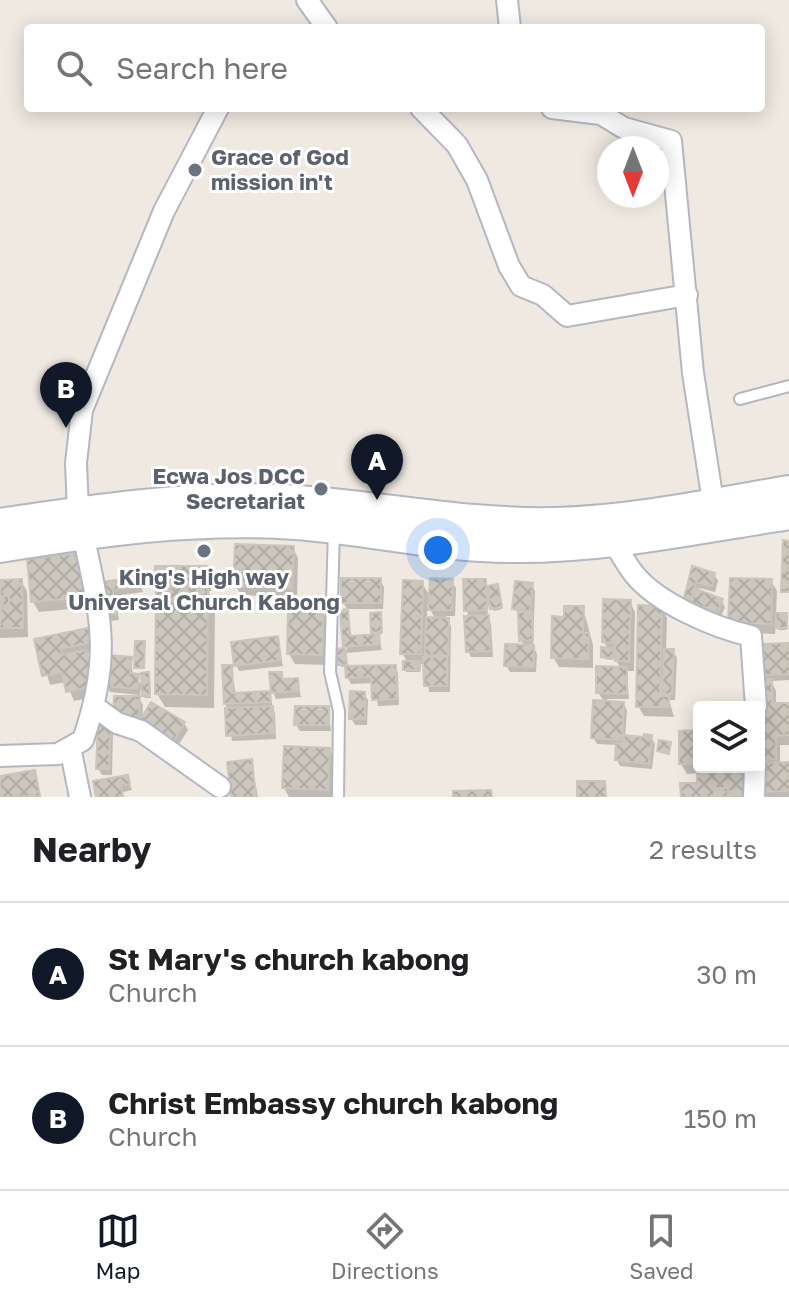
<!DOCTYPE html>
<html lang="en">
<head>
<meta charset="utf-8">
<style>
  body { margin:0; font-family:"Golos Text",sans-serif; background:#f2f2f2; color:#202124 }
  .controls { position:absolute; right:24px; bottom:24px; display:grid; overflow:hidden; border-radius:8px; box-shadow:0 4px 20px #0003 }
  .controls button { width:72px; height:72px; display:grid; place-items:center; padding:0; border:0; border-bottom:2px solid #e0e0e0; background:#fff; color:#202124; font:40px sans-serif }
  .compass { position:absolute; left:597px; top:136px; width:72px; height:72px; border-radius:50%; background:#fff; box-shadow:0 4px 20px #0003; rotate:180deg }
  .you { position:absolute; left:438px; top:550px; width:28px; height:28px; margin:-20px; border:6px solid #fff; border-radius:50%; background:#1a73e8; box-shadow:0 0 0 12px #1a73e833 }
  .badge { display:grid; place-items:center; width:52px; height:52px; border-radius:50%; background:#111827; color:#fff; font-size:26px; font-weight:700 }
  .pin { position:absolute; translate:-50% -66px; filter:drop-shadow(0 2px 4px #0008) }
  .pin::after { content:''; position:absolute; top:42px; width:28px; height:24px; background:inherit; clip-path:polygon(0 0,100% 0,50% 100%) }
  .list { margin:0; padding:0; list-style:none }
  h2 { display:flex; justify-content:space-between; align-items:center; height:104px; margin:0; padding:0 32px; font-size:34px }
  h2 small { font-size:26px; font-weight:400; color:#757577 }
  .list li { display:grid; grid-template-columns:52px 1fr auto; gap:24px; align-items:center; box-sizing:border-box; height:144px; padding:0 32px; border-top:2px solid #e0e0e0 }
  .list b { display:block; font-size:30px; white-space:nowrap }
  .list p { margin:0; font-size:26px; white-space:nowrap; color:#757577 }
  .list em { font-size:26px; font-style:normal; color:#757577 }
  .icon { flex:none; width:44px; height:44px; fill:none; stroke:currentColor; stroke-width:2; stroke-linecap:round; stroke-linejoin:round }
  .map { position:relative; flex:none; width:789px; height:797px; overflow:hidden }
  .search { position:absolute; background:#fff; box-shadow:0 4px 20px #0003; left:24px; right:24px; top:24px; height:88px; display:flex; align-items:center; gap:20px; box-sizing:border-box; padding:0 28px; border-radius:8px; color:#757577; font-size:30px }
  .sheet { height:392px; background:#fff }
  nav { display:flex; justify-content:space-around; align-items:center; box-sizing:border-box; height:112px; border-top:2px solid #e0e0e0; background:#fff; font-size:22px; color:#757577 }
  nav a { display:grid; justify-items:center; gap:4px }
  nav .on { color:#111827 }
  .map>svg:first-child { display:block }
  .shadow { fill:#0003; fill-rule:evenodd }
  .building { fill:url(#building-cross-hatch); stroke:#cbc5ba; stroke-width:2 }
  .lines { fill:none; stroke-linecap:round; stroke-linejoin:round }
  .lane-casing { stroke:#b4b7c1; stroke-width:14 }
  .street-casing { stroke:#b4b7c1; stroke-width:24 }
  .secondary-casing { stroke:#b4b7c1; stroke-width:32 }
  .lane { stroke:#fff; stroke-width:10 }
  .street { stroke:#fff; stroke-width:20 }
  .secondary { stroke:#fff; stroke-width:28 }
  .worship-dot { fill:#6b7280; stroke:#fff; stroke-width:3 }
  .labels { text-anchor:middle; stroke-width:6; stroke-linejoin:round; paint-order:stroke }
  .worship-label { font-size:22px; font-weight:bold; fill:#5b616d; stroke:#fff; text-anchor:start }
</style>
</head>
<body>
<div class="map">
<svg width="789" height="797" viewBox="0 0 789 797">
  <defs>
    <pattern id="building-cross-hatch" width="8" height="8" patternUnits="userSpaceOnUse" patternTransform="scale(2)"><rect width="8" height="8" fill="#cbc7bf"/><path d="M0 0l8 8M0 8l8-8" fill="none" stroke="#afaba4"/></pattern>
  </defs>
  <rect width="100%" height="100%" fill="#efe9e1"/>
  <path class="shadow" d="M 293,548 L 298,558 L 297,598 L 241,595 L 235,585 Z
    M 29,560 L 87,566 L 92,607 L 39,612 L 33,602 Z
    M 208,568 L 211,574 L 211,591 L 208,591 L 215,603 L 214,708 L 165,707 L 157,694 L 156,585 Z
    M 694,569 L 714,574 L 718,581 L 715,592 L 699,588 L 698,592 L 721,600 L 725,607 L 721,617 L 690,605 L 686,598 Z
    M 138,579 L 143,592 L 115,596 L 119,620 L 110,621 L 102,584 Z
    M 380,580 L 384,587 L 383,609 L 347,609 L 343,602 Z
    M 21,581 L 27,591 L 28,637 L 0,638 L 0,582 Z
    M 452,581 L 456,588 L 455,616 L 446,616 L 451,626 L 450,692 L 429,692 L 425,664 L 420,664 L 420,672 L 406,672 L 408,663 L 402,653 L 422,583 L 431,598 ZM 427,604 L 436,620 L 427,619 Z
    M 485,581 L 489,588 L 499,589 L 502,609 L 494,611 L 489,603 L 487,616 L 491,624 L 493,657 L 471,657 L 468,651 L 470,618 L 466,610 Z
    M 771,581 L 777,591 L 776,615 L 786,615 L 787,630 L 779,630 L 776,625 L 775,634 L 736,632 Z
    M 532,585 L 535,591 L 533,646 L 537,654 L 536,672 L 510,672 L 506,665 L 525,647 L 521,640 L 520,615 L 514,608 Z
    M 630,602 L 635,612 L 634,671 L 627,671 L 629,699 L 607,699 L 607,703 L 623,703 L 627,710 L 625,737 L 651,737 L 655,744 L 652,769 L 620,766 L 617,760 L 618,745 L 597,744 L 593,737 L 604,702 L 598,692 L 621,669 L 613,655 L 613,660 L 604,659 L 608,649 L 604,642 Z
    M 583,608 L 593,645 L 593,668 L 559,667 L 553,657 L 566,619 Z
    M 661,608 L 667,618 L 666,651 L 673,651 L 677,658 L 675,700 L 669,700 L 674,717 L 644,716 L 638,706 Z
    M 347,611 L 352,638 L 376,636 L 373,632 L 381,617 L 382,634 L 377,634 L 382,650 L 346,653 L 347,666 L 341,667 L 338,651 L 347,650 Z
    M 322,612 L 328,622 L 327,665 L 295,664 L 289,654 Z
    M 92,629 L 100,651 L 86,654 L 98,696 L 74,701 L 66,682 L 50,685 L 37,641 Z
    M 277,638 L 283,666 L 239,671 L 236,665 Z
    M 789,645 L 789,680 L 771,681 L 776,691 L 776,705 L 789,705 L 789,745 L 780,745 L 780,764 L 789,764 L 789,797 L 767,797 L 764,791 L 767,764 L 761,675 Z
    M 131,659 L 133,676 L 143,686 L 148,674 L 150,677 L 151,698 L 145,698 L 140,690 L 140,695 L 110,692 L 106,685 Z
    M 231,667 L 236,695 L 269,694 L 275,714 L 276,739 L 232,741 L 226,704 Z
    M 394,667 L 398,673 L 399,705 L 378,706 L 374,683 L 351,684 L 348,678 Z
    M 281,674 L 285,681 L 297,680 L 301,697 L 276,699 L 273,692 Z
    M 364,694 L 368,700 L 367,725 L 355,725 L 351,718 Z
    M 139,698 L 143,705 L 142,721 L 184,723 L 188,730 L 176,749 L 119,724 Z
    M 328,708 L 331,731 L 300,731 L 296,725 Z
    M 110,727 L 113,733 L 112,775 L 102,775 L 98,768 Z
    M 681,732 L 699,732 L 699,767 L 747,767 L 749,797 L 683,797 L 699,784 L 699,773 L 687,774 L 681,764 Z
    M 329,750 L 335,760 L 333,797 L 289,797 L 284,788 Z
    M 251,761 L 258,797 L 233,797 Z
    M 34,772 L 41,797 L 0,797 L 0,779 Z
    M 127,777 L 132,790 L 123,792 L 124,797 L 98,797 Z"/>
  <path class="building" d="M 783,540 L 789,541 L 789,592 L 781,592 Z
    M 235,544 L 294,546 L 292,588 L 233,586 Z
    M 83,553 L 87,597 L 31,602 L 27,559 Z
    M 155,566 L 209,566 L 209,586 L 154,585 Z
    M 692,566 L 715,573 L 712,586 L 696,582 L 691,600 L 684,598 Z
    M 139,577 L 140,586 L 113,590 L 116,614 L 104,615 L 99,582 Z
    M 341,578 L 381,578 L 381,603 L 341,603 Z
    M 430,578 L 453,579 L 452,610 L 428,610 Z
    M 730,578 L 772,579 L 771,624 L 728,623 Z
    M 22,579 L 23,628 L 0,628 L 1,605 L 9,605 L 9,596 L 0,596 L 0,580 Z
    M 463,579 L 486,579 L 487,610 L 464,611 Z
    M 403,580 L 423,581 L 421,654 L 400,654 Z
    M 515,581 L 533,583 L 530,611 L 512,609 Z
    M 498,584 L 502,607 L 490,609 L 487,586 Z
    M 156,587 L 208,588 L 207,695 L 155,694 Z
    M 696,589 L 723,599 L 718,612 L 691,603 Z
    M 0,596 L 9,596 L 9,605 L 1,605 L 2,614 Z
    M 603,599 L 631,600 L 629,661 L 615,661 L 615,643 L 602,642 Z
    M 638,605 L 662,606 L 660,696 L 669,696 L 669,707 L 636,707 Z
    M 564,606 L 584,606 L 583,633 L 589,633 L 588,659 L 551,658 L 552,616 L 564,617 Z
    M 348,609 L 350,636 L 379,634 L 380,644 L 343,647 L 340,610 Z
    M 288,610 L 323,610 L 322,655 L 287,654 Z
    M 381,612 L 382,632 L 371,633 L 370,613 Z
    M 518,612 L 532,612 L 533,640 L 519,641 Z
    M 776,613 L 787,613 L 787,628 L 775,628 Z
    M 489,615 L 490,651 L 466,652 L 464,616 Z
    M 426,617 L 449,618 L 448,656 L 425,655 Z
    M 93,627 L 96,641 L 61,649 L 62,655 L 86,650 L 94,686 L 66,692 L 62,672 L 42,676 L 34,639 Z
    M 278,636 L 281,660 L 234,666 L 231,642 Z
    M 135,641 L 145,641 L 144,668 L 134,668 Z
    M 789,643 L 789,674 L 759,675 L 759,644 Z
    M 505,644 L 534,645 L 534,667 L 504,666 Z
    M 601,647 L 613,648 L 613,658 L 601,657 Z
    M 345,648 L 347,664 L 338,665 L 336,649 Z
    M 664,649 L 674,649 L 672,694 L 662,694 Z
    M 108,655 L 132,657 L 130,673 L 139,674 L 137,689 L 104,686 Z
    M 423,657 L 447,657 L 447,686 L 424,686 Z
    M 403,661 L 420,661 L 420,670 L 403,670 Z
    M 222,665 L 232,665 L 233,693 L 270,691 L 271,702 L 224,704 Z
    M 396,665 L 397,699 L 372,700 L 371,677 L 346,678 L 345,666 Z
    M 596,666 L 627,667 L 627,694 L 596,693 Z
    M 149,672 L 150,696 L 142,696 L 141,673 Z
    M 269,672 L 282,672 L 282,679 L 298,678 L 299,691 L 271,693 Z
    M 761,679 L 772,679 L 772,703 L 789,703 L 789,735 L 776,736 L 776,759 L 762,760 Z
    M 350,691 L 365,692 L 365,719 L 349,719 Z
    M 114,696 L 140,696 L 139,719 L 113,718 Z
    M 593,700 L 624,702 L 622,740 L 591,738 Z
    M 151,702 L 185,722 L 172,744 L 138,723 Z
    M 273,706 L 274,733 L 226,736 L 225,708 Z
    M 295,706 L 329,706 L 329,725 L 294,725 Z
    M 698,717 L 699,764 L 679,764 L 679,731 L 698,730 Z
    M 98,724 L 111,725 L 109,769 L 96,769 Z
    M 644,734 L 652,735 L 649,764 L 615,760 L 616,743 L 623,743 L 624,735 L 643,737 Z
    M 659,740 L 671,742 L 669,754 L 657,751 Z
    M 284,746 L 330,748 L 328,790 L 282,788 Z
    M 252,759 L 256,797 L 231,797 L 227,762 Z
    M 789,762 L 789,791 L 762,792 L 761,763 Z
    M 744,767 L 744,795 L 728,795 L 728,788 L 714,788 L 714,797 L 681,797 L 680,783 L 697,783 L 697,768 Z
    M 35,770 L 40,796 L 0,797 L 0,776 Z
    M 128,775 L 130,784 L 121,786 L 123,797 L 96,797 L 93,781 Z
    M 577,781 L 605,781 L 606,797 L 577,797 Z
    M 728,788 L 730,797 L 716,797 L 716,789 Z
    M 491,790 L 492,797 L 453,797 L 453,791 Z"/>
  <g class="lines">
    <defs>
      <path id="lane" d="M 740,399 L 789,386
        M 334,530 L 330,672 L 339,711 L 338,797"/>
      <path id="street" d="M 307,0 L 327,28
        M 507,0 L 510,28
        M 421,108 L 457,145 L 477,180 L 509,266 L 521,286 L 543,295 L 567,316 L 687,295
        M 552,108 L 601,114 L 624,128 L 671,141 L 693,373 L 713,502
        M 78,511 L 76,463 L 82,410 L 164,211 L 218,108
        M 613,541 C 620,552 626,564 634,574 C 657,603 715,628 751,636 L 756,707
        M 95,707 L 117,723 L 141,731 L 220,787
        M 70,747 L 80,797
        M 0,756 L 58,754 L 83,740 C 112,656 101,618 83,534
        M 754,797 L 755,767"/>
      <path id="secondary" d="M 0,523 C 94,509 188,495 283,499 C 375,504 463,524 555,522 C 633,520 712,503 789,490
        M 0,548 C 99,532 195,518 295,525 C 368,530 439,548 512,548 C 605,549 698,529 789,515"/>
    </defs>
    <use href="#lane" class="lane-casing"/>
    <use href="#street" class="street-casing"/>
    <use href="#secondary" class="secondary-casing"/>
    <use href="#lane" class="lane"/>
    <use href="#street" class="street"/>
    <use href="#secondary" class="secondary"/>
  </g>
  <g class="worship-dot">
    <circle cx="195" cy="170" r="8"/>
    <circle cx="321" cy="489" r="8"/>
    <circle cx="204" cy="551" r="8"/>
  </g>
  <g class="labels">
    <g class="worship-label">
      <text x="211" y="165">Grace of God<tspan x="211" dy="25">mission in't</tspan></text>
      <text x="305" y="484" text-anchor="end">Ecwa Jos DCC<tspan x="305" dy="25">Secretariat</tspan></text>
      <text x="204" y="585" text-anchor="middle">King's High way<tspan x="204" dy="25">Universal Church Kabong</tspan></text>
    </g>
  </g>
</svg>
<div class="controls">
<button><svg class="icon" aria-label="layers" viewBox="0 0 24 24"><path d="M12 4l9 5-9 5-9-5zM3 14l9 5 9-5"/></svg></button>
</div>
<svg class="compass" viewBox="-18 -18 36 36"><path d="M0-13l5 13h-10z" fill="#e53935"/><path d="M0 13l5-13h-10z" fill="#757577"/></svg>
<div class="you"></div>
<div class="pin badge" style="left:377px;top:500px">A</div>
<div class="pin badge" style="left:66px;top:428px">B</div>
<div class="search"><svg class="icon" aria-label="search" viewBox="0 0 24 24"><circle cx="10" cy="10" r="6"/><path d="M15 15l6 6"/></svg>Search here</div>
</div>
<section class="sheet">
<h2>Nearby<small>2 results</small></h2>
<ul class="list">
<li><span class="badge">A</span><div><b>St Mary's church kabong</b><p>Church</p></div><em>30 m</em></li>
<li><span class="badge">B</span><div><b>Christ Embassy church kabong</b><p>Church</p></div><em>150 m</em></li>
</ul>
</section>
<nav>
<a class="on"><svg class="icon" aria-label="map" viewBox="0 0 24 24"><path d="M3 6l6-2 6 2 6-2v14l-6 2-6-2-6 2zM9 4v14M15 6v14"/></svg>Map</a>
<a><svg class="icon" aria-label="directions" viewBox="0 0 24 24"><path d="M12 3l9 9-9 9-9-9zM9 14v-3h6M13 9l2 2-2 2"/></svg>Directions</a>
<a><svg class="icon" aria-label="saved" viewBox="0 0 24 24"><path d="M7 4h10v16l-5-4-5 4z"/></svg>Saved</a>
</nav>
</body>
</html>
